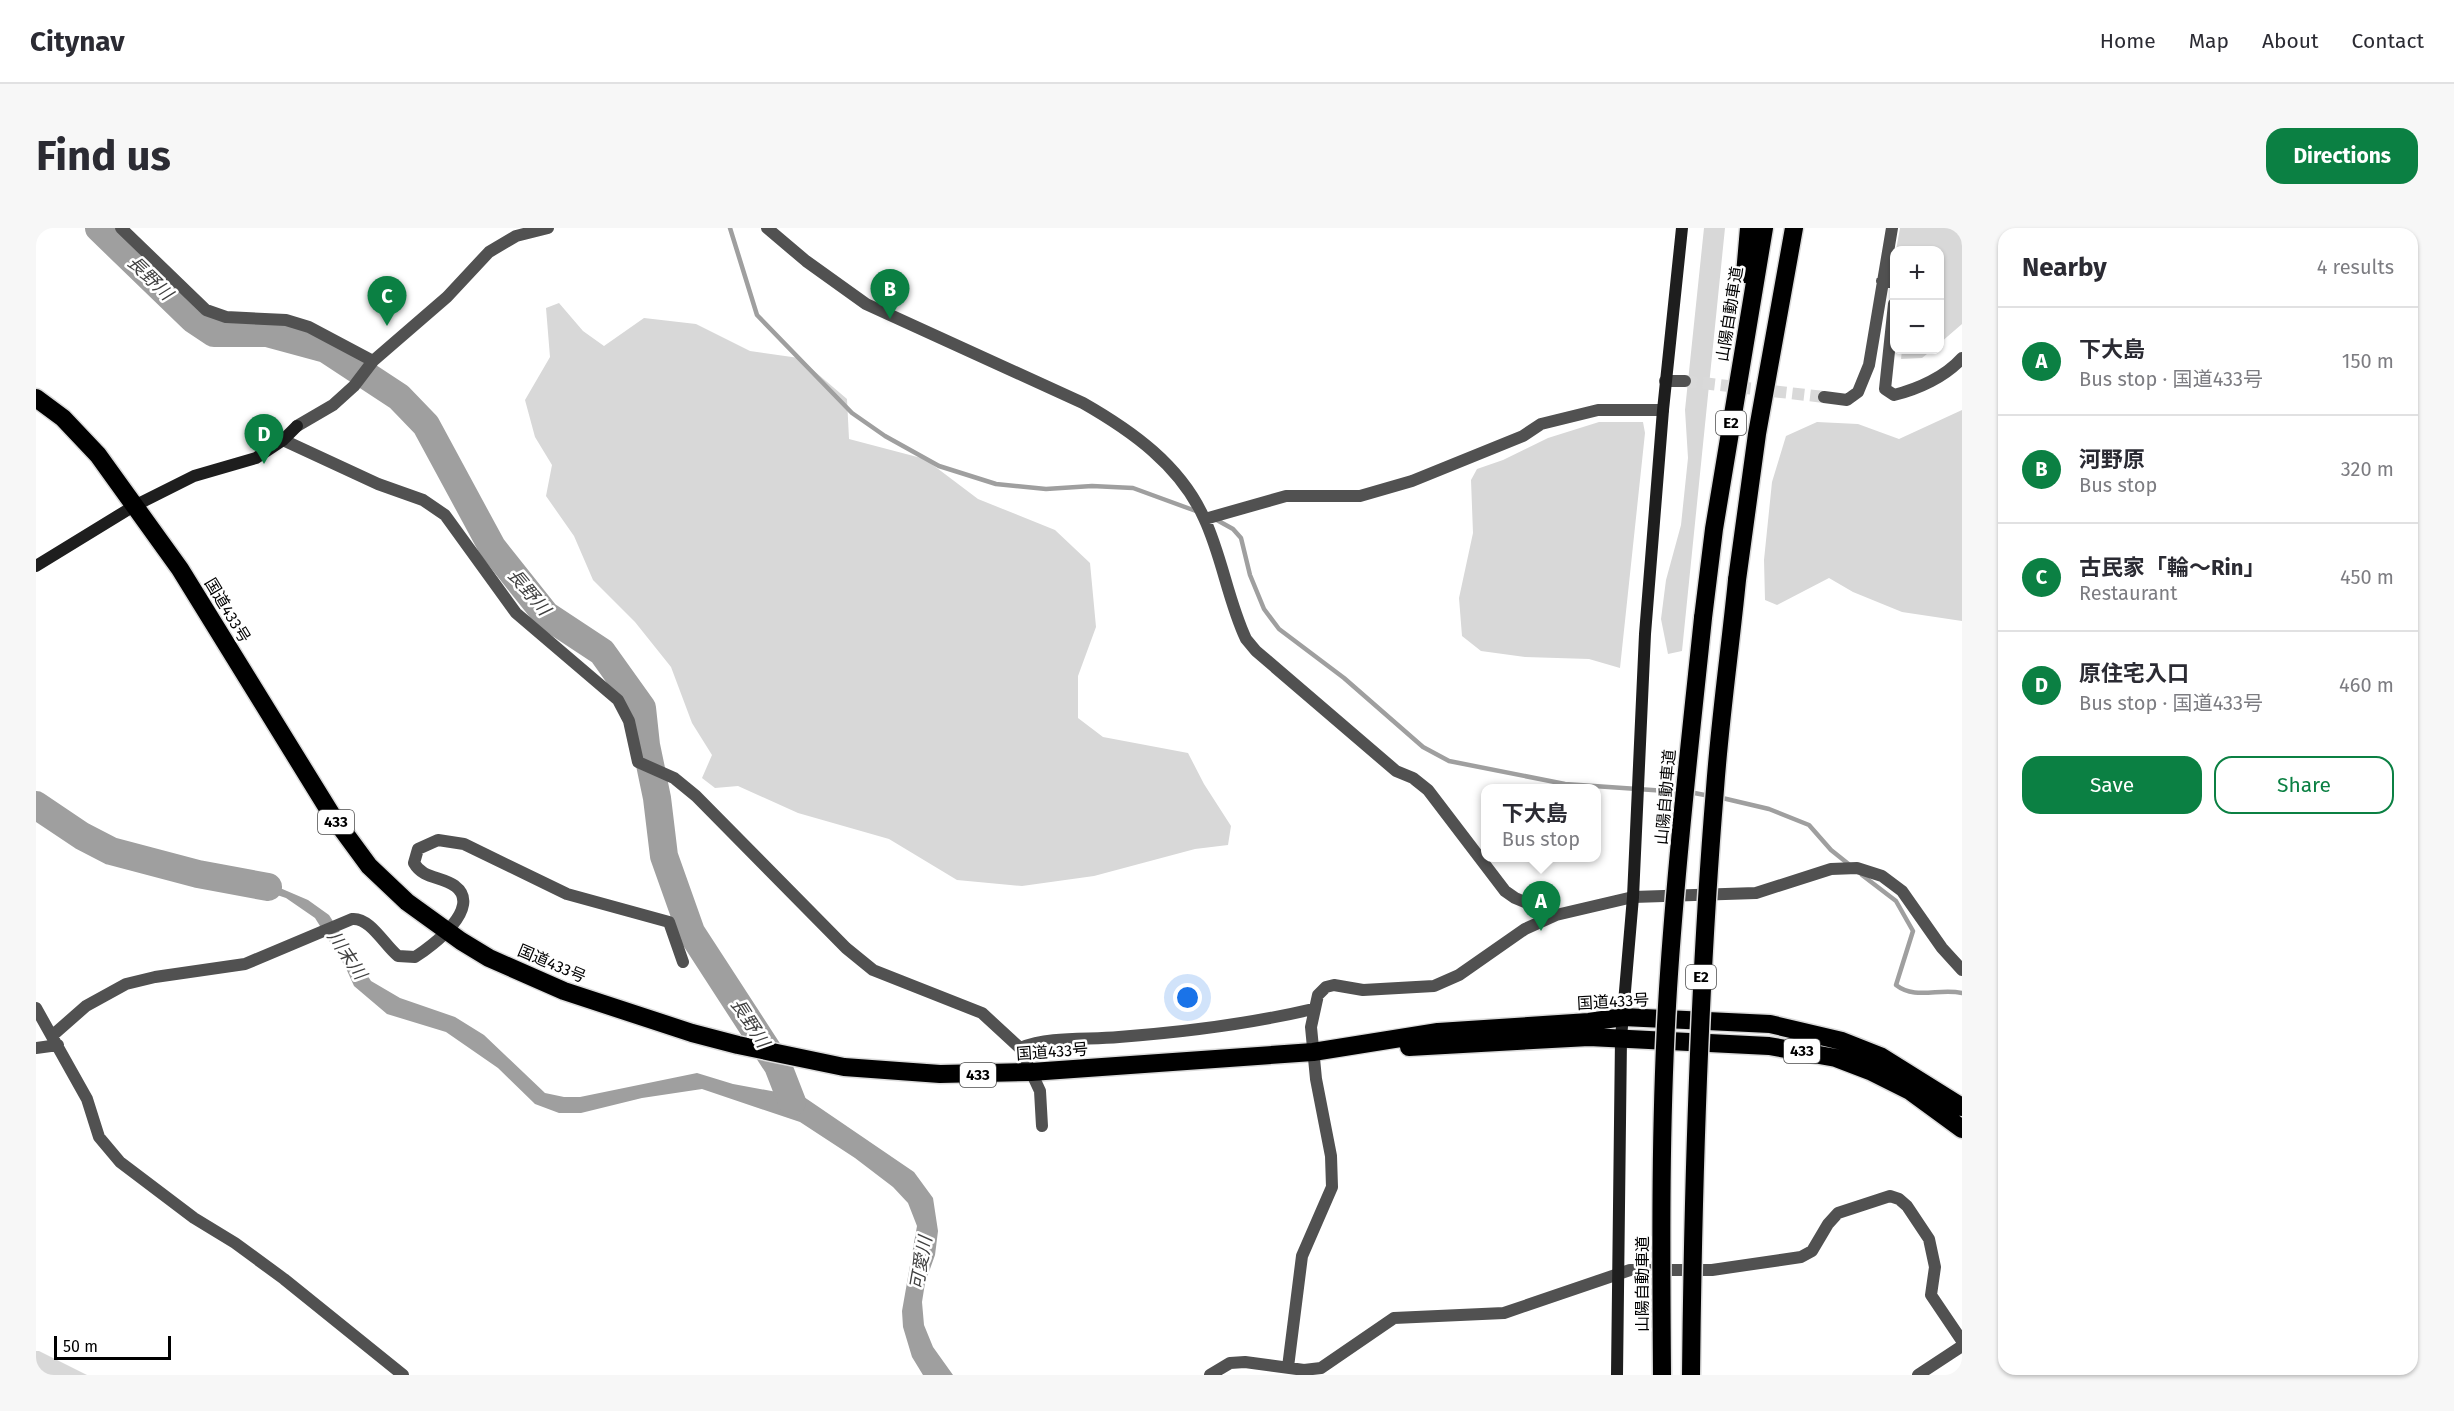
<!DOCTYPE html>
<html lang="en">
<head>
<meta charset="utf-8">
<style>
  body { margin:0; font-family:"Fira Sans","Noto Sans JP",sans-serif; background:#f7f7f7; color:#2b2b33 }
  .controls { position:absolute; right:18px; top:18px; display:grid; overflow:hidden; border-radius:12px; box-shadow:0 2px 4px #0004 }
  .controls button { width:54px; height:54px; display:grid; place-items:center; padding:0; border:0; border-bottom:2px solid #e1e1e2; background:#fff; color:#2b2b33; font:30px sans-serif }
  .scale { position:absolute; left:18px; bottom:15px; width:117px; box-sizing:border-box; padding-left:6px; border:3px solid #000; border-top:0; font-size:16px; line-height:21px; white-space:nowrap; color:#000; -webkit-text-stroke:4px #fff; paint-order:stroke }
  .you { position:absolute; left:1152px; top:770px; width:21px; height:21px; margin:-15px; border:4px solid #fff; border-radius:50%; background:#1a73e8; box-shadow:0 0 0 9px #1a73e833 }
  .badge { display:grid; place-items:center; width:39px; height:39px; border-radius:50%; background:#0b8043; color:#fff; font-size:20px; font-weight:700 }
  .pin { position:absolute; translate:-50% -50px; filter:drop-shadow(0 2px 3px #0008) }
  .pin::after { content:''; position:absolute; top:32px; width:21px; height:18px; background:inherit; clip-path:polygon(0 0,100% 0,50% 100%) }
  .popup { position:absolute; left:1445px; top:556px; width:120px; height:78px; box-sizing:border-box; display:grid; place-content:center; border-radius:12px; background:#fff; filter:drop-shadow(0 2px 4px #0005); font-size:20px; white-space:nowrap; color:#7c7c81 }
  .popup b { font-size:22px; color:#2b2b33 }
  .popup::after { content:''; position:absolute; left:50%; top:100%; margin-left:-12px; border:12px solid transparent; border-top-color:#fff }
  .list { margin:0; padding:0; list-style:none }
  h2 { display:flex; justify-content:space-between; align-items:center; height:78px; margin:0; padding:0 24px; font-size:26px }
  h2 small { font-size:20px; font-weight:400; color:#7c7c81 }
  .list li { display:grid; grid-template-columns:39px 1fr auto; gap:18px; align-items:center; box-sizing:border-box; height:108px; padding:0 24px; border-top:2px solid #e1e1e2 }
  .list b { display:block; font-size:22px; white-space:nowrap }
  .list p { margin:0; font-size:20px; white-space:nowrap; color:#7c7c81 }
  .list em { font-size:20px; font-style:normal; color:#7c7c81 }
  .actions { display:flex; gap:12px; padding:18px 24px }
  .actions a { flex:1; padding:14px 0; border:2px solid #0b8043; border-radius:18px; text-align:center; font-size:21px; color:#0b8043 }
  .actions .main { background:#0b8043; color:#fff }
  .map { position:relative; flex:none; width:1926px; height:1147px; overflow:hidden; border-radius:18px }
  header { display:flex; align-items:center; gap:36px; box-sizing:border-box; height:84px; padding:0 30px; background:#fff; border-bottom:2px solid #e1e1e2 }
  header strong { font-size:28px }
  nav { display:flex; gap:33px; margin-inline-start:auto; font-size:21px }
  .intro { display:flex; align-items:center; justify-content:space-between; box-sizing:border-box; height:144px; padding:0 36px }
  h1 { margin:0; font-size:42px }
  .button { padding:15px 27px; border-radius:18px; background:#0b8043; color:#fff; font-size:21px; font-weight:700 }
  main { display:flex; gap:36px; padding:0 36px }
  aside { flex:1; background:#fff; border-radius:18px; box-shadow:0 2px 4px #0004 }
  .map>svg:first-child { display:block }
  .green { fill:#d8d8d8 }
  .water { fill:#9f9f9f }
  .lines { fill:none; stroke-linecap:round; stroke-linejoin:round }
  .stream { stroke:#9f9f9f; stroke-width:4.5 }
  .river { stroke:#9f9f9f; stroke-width:28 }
  .street-tunnel { stroke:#d9d9d9; stroke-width:12; stroke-dasharray:12 6; stroke-linecap:butt }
  .highway-casing { stroke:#dbdbdb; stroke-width:21 }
  .street { stroke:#515151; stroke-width:12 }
  .secondary { stroke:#1e1e1e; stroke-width:12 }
  .highway { stroke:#000; stroke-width:18 }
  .highway-bridge-casing { stroke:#dbdbdb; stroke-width:21; stroke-linecap:butt }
  .highway-bridge { stroke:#000; stroke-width:18 }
  .labels { text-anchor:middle; stroke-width:5; stroke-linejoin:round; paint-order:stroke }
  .shield { fill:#fff; stroke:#4c4c4c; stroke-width:1.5 }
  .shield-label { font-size:15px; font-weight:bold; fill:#000 }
  .street-label { font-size:16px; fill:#000; stroke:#fff }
  .water-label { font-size:18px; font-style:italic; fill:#404040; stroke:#fff }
</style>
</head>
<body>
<header>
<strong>Citynav</strong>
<nav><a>Home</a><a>Map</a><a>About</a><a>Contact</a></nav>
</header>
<div class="intro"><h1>Find us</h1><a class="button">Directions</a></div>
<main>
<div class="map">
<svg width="1926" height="1147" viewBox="0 0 1926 1147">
  <rect width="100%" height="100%" fill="#fff"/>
  <path class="green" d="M 1668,0 L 1689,0 L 1646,423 L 1632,426 L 1625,391 L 1630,352 L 1645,297 L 1652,230 L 1649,182 Z
    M 1864,0 L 1926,0 L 1926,96 L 1904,115 L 1904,22 L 1860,22 Z
    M 523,75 L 547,103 L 568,118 L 608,90 L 660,96 L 714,123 L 763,130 L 811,171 L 813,211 L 889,231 L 942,271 L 1019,302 L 1054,335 L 1060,399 L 1042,448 L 1042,490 L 1067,509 L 1152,525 L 1168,556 L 1195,598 L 1192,617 L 1159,621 L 1058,648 L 986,658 L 921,652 L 853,611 L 762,585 L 702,558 L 679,560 L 666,550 L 676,527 L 656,495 L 635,439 L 599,394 L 557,352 L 538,308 L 510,268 L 516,237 L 499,209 L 489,172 L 514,129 L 510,80 Z
    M 1866,122 L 1896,122 L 1886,130 L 1865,131 Z
    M 1926,182 L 1926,393 L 1866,384 L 1817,364 L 1793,350 L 1741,377 L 1729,372 L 1728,332 L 1736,254 L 1750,208 L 1781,194 L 1822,196 L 1863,211 Z
    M 1563,194 L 1607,194 L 1609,205 L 1584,440 L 1553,431 L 1489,429 L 1445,423 L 1426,408 L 1423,370 L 1437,305 L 1435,252 L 1441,241 L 1467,232 L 1512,210 Z
    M 0,1123 L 3,1123 L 51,1147 L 0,1147 Z"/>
  <path class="water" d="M 194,651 L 223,651 L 272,672 L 293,687 L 335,753 L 364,770 L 419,789 L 448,807 L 509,865 L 528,869 L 544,869 L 661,845 L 697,856 L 768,869 L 878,944 L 897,970 L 902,1003 L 899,1027 L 889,1055 L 886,1074 L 888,1097 L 897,1119 L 917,1147 L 887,1147 L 876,1129 L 867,1099 L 866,1083 L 881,998 L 872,975 L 857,959 L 819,930 L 764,894 L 666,861 L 606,870 L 545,885 L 523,885 L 499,876 L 462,840 L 410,804 L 351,786 L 318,758 L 309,738 L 279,690 L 250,670 Z"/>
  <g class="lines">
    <path class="stream" d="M 694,0 L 721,87 L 816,185 L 849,208 L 903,238 L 960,256 L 1010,261 L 1056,258 L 1097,260 L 1160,283
      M 1179,291 L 1197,301 L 1205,310 L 1214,347 L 1228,381 L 1243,401 L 1308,450 L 1387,519 L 1413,533 L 1529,556 L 1645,564
      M 1653,564 L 1674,568
      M 1682,569 L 1733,581 L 1773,597 L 1795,622 L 1815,638
      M 1826,647 L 1860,673 L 1877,703 L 1860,757 C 1879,772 1903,760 1926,765"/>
    <path class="river" d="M 63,0 L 157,91 L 178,105 L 231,105 L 290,121 L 363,169 L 390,197 L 456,319 L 510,387 L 566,424 L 606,480 L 610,517 L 621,570 L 628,628 L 655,704 L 742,838 L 756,874
      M 0,577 L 46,608 L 75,623 L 162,646 L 232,659"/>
    <path class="street-tunnel" d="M 1649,153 L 1788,169"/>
    <defs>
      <path id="highway" d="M 1709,46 L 1713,0
        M 0,170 L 27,190 L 62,227 L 144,341 L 297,589 L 333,638 L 371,674 L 425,713 L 453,730 L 528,763 L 656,805 L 702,817 L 808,839 L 904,846 L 995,844 L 1277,824 L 1402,804 L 1553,794 L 1587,789 L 1734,796 L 1806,813 L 1844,828 L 1926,879
        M 1701,352 L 1721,206 L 1758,0
        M 1667,390 L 1678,301 L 1728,0
        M 1373,819 L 1553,809 L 1733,818 L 1800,830 L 1834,843 L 1874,863 L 1926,901"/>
    </defs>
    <use href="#highway" class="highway-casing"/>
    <path class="street" d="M 85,0 L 170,82 L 190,89 L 250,92 L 273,99 L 337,133
      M 731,0 L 770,33 L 830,76 L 1047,175 C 1096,203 1144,237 1168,290 C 1186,328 1192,373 1210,411 L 1220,423 L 1360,543 L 1377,550 L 1392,562 L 1469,663 L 1479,670 L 1520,687 L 1597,669 L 1720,665 L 1795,641 L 1821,640 L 1846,648 L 1866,663 L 1906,720 L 1926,742
      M 1846,53 L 1858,54
      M 1858,76 L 1849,161 L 1858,167 C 1882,161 1909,149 1926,130
      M 1629,153 L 1649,153
      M 1788,169 L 1811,172 L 1822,164 L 1833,137 L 1856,0
      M 261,198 L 297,177 L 318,158 L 337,133 L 411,69 L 453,24 L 480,8 L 512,0
      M 247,212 L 342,256 L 387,272 L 409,287 L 480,385 L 582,472 L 593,493 L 602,534 L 638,550 L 660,568 L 810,720 L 837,742 L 946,785 L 984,820 C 1015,808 1050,812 1083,809 C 1149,804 1213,796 1277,781
      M 1169,291 L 1250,268 L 1324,268 L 1376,253 L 1487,208 L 1505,196 L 1562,182 L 1627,182
      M 0,780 L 51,871 L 63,909 L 84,934 L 158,990 L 199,1015 L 248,1051 L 367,1147
      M 17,807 L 50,778 L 90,756 L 119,749 L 209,736 L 316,691 C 334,689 349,718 362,728 L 379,729 C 397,718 447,679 419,658 C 405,648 387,651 378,635 L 382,621 L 402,612 L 428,616 L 531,666 L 633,694 L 647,734
      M 0,820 L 22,817
      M 984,820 L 1004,863 L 1006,898
      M 1252,1139 L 1266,1028 L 1296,959 L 1295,928 L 1280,851 L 1275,799 L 1282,767 L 1290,759 L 1298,757 L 1327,762 L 1398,758 L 1423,747 L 1489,701 L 1520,687
      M 1174,1147 L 1194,1135 L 1209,1134 L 1268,1142 L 1285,1140 L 1358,1090 L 1468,1085 L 1594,1042 L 1676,1042 L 1765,1029 L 1776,1023 L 1792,996 L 1802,985 L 1854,968 L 1863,971 L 1871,978 L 1893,1011 L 1899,1039 L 1895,1067 L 1926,1113
      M 1882,1147 L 1926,1118"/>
    <path class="secondary" d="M 0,338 L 98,278 L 158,248 L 220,230 L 247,212 L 261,198
      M 1581,1147 L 1585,810 L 1597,669 L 1609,406 L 1627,182 L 1646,0"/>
    <use href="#highway" class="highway"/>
    <defs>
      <path id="highway-bridge" d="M 1626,1147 C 1625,1019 1624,889 1632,761 C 1640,637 1654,514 1667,390
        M 1655,1147 C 1657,951 1663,756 1679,561 C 1684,491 1694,422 1701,352"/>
    </defs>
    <use href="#highway-bridge" class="highway-bridge-casing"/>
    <use href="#highway-bridge" class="highway-bridge"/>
  </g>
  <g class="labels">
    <g class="shield">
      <rect x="1680" y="183" width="30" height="24" rx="4.5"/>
      <rect x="282" y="582" width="36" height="24" rx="4.5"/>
      <rect x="1650" y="737" width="30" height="24" rx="4.5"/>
      <rect x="1748" y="811" width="36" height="24" rx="4.5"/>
      <rect x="924" y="835" width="36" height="24" rx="4.5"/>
    </g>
    <g class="shield-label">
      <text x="1695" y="200">E2</text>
      <text x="300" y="599">433</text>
      <text x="1665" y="754">E2</text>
      <text x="1766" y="828">433</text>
      <text x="942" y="852">433</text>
    </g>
    <g class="street-label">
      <text transform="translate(1693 86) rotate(-81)" y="6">山陽自動車道</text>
      <text transform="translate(192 382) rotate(59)" y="6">国道433号</text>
      <text transform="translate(1629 569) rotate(-85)" y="6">山陽自動車道</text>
      <text transform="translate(516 735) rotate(23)" y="6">国道433号</text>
      <text transform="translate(1577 773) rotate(-3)" y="6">国道433号</text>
      <text transform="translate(1016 823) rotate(-4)" y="6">国道433号</text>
      <text transform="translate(1606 1056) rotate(-90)" y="6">山陽自動車道</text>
    </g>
    <g class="water-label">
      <text transform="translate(114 50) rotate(44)" y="6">長野川</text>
      <text transform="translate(493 364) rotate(50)" y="6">長野川</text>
      <text transform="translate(311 727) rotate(56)" y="6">川末川</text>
      <text transform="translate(714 795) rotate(57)" y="6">長野川</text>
      <text transform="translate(885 1035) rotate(-80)" y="6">可愛川</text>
    </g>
  </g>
</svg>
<div class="controls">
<button>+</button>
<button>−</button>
</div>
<div class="scale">50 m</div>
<div class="you"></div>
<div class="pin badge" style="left:1505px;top:703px">A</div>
<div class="popup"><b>下大島</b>Bus stop</div>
<div class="pin badge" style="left:854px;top:91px">B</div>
<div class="pin badge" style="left:351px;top:98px">C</div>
<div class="pin badge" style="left:228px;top:236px">D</div>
</div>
<aside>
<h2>Nearby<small>4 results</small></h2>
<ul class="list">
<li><span class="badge">A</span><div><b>下大島</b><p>Bus stop · 国道433号</p></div><em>150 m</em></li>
<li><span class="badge">B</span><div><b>河野原</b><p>Bus stop</p></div><em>320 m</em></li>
<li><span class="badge">C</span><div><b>古民家「輪～Rin」</b><p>Restaurant</p></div><em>450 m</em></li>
<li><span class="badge">D</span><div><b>原住宅入口</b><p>Bus stop · 国道433号</p></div><em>460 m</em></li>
</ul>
<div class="actions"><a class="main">Save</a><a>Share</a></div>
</aside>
</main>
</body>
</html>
